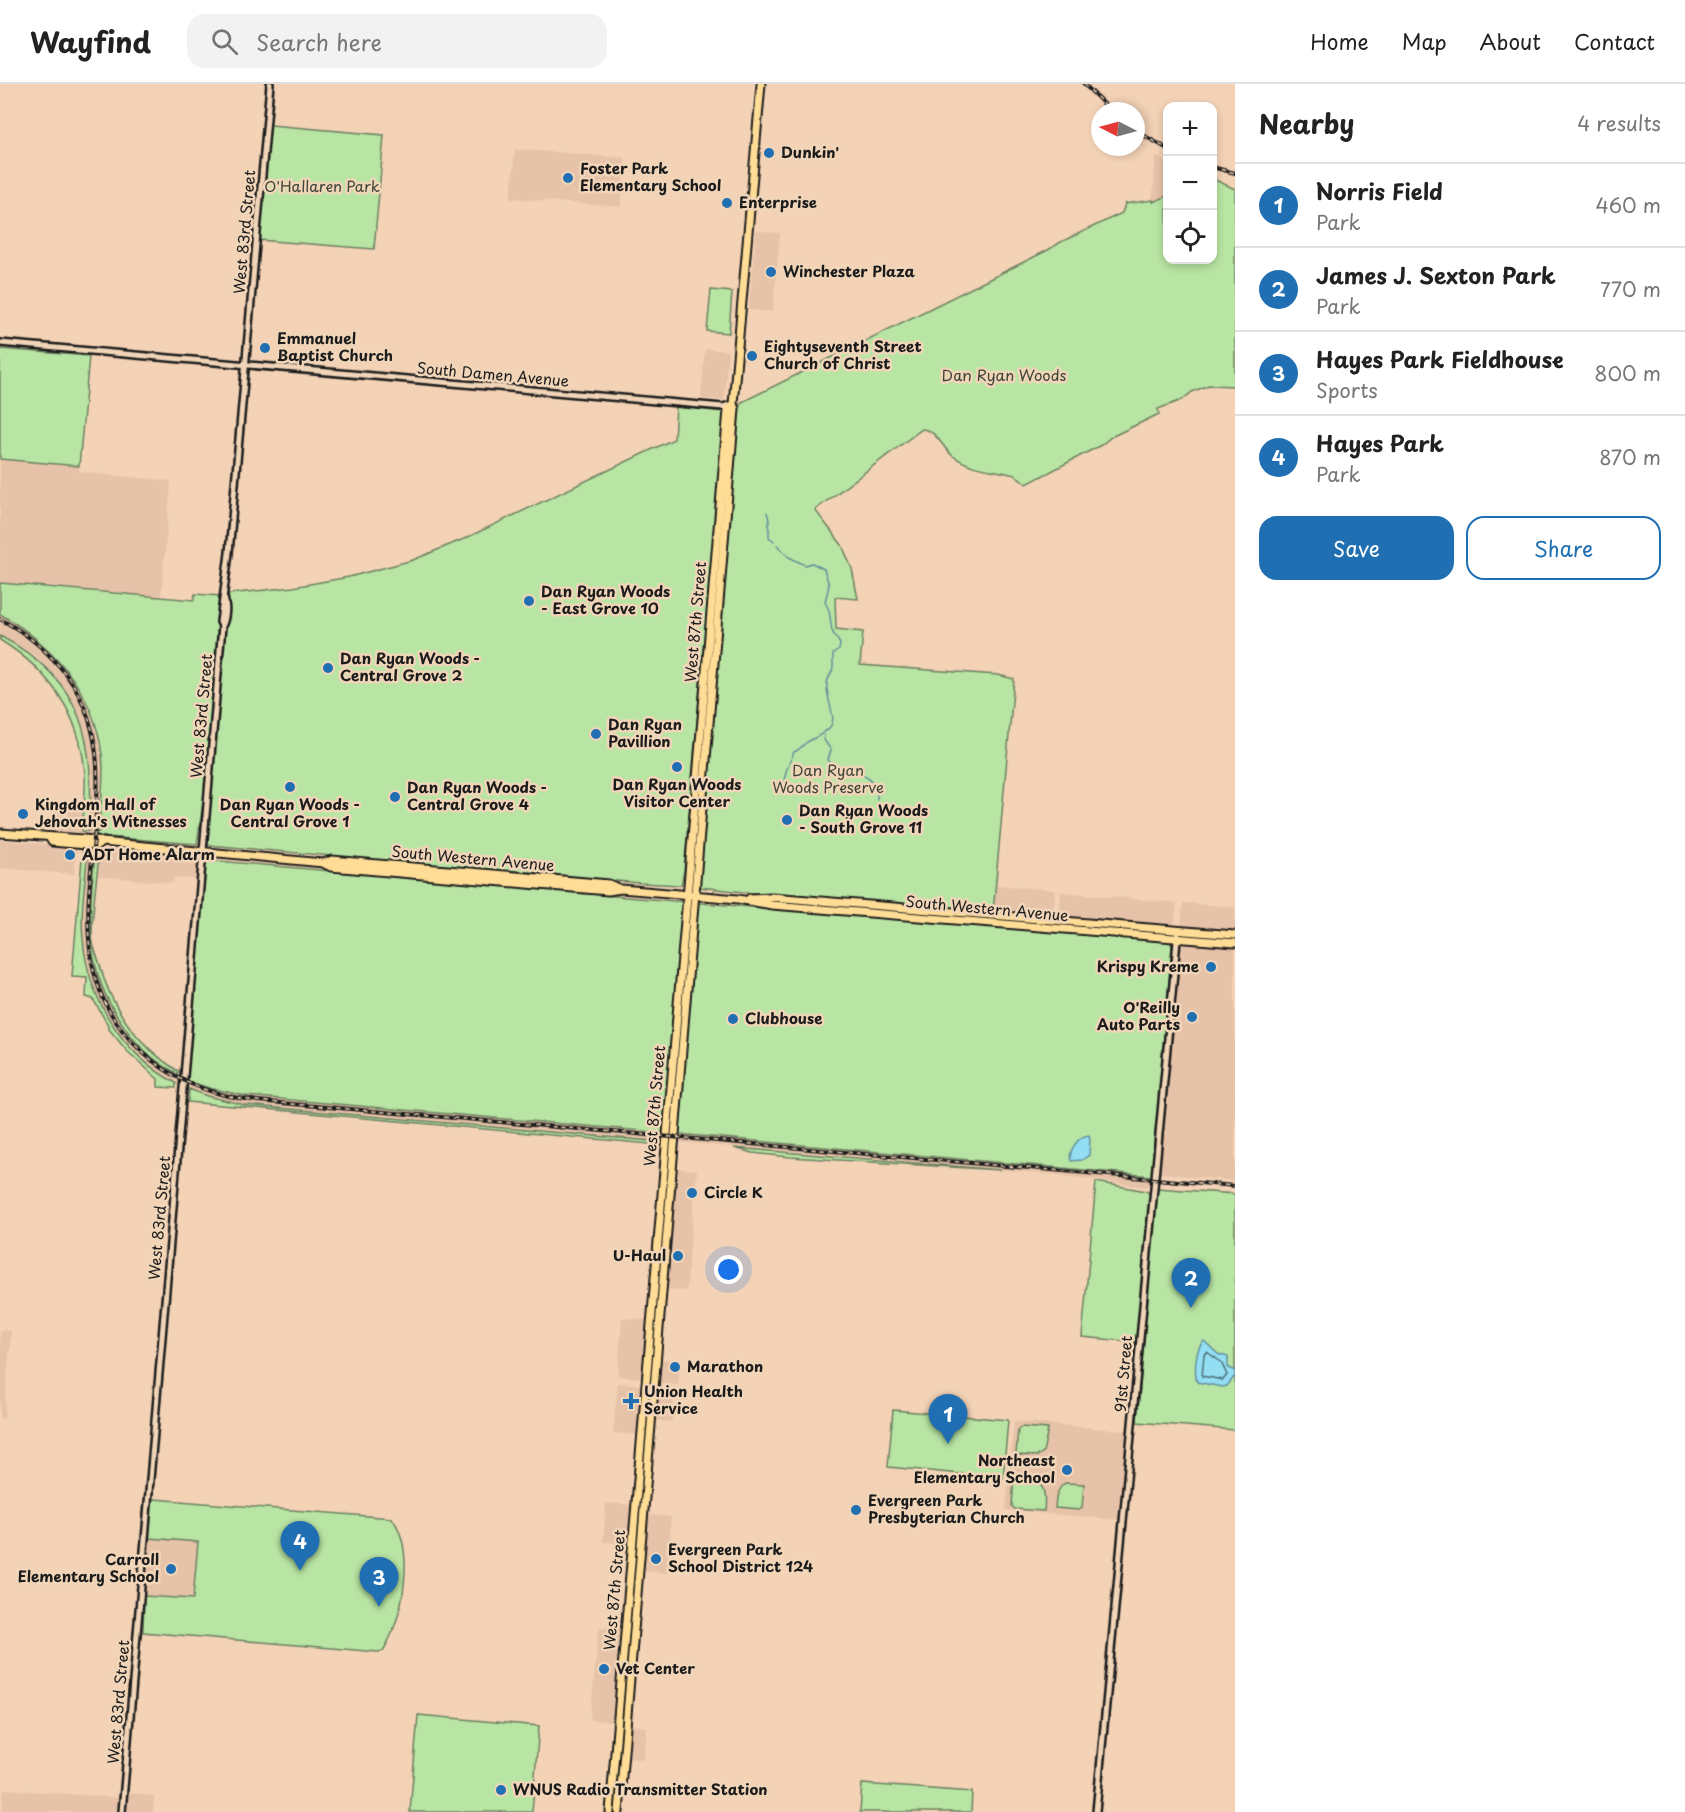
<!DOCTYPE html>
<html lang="en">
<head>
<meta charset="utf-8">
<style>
  body { margin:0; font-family:"Playpen Sans",sans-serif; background:#f2f2f2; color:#222 }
  .controls { position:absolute; right:18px; top:18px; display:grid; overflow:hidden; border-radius:12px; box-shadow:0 3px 9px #0003 }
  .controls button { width:54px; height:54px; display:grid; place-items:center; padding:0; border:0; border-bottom:2px solid #e0e0e0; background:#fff; color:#222; font:30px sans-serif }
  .compass { position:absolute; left:1091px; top:18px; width:54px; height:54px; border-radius:50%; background:#fff; box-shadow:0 3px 9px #0003; rotate:276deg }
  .you { position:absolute; left:729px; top:1186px; width:21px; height:21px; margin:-15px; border:4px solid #fff; border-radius:50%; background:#1a73e8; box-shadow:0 0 0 9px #1a73e833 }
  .badge { display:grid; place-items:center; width:39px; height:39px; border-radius:50%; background:#1f6fb2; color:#fff; font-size:20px; font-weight:700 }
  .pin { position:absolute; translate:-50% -50px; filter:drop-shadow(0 2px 3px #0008) }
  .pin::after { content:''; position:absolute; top:32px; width:21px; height:18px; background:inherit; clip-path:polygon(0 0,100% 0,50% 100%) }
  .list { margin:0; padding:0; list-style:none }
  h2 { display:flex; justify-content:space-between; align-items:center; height:78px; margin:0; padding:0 24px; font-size:26px }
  h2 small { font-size:20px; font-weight:400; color:#767676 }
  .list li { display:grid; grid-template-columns:39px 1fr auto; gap:18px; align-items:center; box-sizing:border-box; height:84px; padding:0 24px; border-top:2px solid #e0e0e0 }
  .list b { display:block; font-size:22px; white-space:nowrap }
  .list p { margin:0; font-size:20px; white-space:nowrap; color:#767676 }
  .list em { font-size:20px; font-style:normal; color:#767676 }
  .actions { display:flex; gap:12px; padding:18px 24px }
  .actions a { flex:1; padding:14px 0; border:2px solid #1f6fb2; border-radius:18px; text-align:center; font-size:21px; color:#1f6fb2 }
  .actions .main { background:#1f6fb2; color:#fff }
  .icon { flex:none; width:33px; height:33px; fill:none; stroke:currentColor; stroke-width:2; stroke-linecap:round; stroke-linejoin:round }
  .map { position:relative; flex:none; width:1235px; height:1728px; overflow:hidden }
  header { display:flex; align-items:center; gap:36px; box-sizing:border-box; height:84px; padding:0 30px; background:#fff; border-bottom:2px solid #e0e0e0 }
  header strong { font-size:28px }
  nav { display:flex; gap:33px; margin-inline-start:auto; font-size:21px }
  .search { width:420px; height:54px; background:#f2f2f2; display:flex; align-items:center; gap:15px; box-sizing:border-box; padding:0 21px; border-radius:18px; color:#767676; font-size:22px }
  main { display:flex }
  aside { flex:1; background:#fff }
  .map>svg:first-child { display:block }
  .built { fill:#e6c2a8 }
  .green { fill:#b8e5a3; stroke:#6a8060; stroke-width:1.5 }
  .water { fill:#93def3; stroke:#63909d; stroke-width:1.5 }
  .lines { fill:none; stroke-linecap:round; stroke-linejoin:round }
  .shore { stroke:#4c6a72; stroke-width:1.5 }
  .stream { stroke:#63909d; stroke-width:1.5 }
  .minor-casing { stroke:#1c1c1c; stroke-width:10 }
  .major-casing { stroke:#1c1c1c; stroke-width:11 }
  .minor { stroke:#f1d5b8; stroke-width:5 }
  .major { stroke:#ffdd96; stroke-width:7 }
  .rail-casing { stroke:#1c1c1c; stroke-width:4 }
  .rail { stroke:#f1d5b8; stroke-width:1.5; stroke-dasharray:4.5; stroke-linecap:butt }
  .poi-dot { fill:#1f6fb2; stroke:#f1d5b8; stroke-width:2 }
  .labels { text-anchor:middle; stroke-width:5; stroke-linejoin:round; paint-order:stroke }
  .poi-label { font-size:15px; font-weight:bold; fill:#1c1c1c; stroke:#f1d5b8; text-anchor:start }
  .park-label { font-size:15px; fill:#3b4437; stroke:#f1d5b8 }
  .street-label { font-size:15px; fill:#1c1c1c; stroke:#f1d5b8 }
</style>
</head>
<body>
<header>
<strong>Wayfind</strong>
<div class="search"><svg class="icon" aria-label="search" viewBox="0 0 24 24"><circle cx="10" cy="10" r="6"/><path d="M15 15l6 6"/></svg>Search here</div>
<nav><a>Home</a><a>Map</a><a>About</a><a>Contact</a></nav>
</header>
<main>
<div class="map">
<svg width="1235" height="1728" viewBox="0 0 1235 1728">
  <rect width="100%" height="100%" fill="#f3d2b6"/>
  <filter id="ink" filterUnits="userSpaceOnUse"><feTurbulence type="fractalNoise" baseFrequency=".0167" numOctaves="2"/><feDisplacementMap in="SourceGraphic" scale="12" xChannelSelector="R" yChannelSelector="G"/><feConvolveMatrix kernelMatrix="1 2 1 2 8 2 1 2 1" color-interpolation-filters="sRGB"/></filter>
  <g filter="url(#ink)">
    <path class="built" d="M 515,65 L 625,74 L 621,123 L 511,114 Z
      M 1156,73 L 1167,78 L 1167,112 L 1152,119 Z
      M 756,147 L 780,149 L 773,228 L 749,226 Z
      M 705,265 L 728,267 L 724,316 L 701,315 Z
      M 0,375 L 79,382 L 79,388 L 171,397 L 161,513 L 0,499 Z
      M 0,530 L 32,550 L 50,566 L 68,588 L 89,625 L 98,653 L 103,683 L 98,748 L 90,748 L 89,751 L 52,748 L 54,725 L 83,728 L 82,747 L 89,747 L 91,705 L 90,674 L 54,592 L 34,571 L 0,551 Z
      M 0,756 L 77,763 L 74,790 L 0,784 Z
      M 94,765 L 197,774 L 195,795 L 174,794 L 173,799 L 97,792 L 99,769 L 95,769 L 90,849 L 93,874 L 98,894 L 110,922 L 127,948 L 153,974 L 175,988 L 175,991 L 177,992 L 176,999 L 154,985 L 124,956 L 103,924 L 91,897 L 85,868 L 82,840 L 88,768 L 94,768 Z
      M 996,801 L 1055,806 L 1053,834 L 993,829 Z
      M 1061,808 L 1177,819 L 1174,844 L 1059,834 Z
      M 1183,819 L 1235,823 L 1235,848 L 1181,844 Z
      M 1189,859 L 1235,862 L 1235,1097 L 1159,1089 L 1176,898 L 1181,866 L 1182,862 Z
      M 189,998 L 228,1009 L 246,1012 L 663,1050 L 662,1058 L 245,1021 L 207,1012 L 189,1005 Z
      M 677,1051 L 1152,1092 L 1151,1099 L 1146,1103 L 1060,1091 L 676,1058 Z
      M 674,1084 L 697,1086 L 686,1207 L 665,1205 Z
      M 622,1234 L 647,1236 L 642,1294 L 618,1292 Z
      M 0,1246 L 11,1247 L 4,1335 L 0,1335 Z
      M 659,1275 L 680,1277 L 678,1301 L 657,1299 Z
      M 618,1299 L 642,1301 L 638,1351 L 613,1349 Z
      M 656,1307 L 675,1308 L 672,1338 L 654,1336 Z
      M 1014,1337 L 1128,1347 L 1120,1436 L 1006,1426 Z
      M 606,1419 L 632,1421 L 629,1460 L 603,1458 Z
      M 646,1431 L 671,1433 L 667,1489 L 641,1487 Z
      M 149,1454 L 198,1458 L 193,1516 L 144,1512 Z
      M 599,1543 L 622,1544 L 614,1638 L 590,1636 Z
      M 629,1641 L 647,1643 L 644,1675 L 626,1674 Z
      M 4,1705 L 120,1714 L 118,1728 L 2,1728 Z
      M 128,1709 L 154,1712 L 153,1728 L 127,1728 Z"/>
    <path class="green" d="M 270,41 L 384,51 L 374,165 L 259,156 Z
      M 1213,95 L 1235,105 L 1235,302 L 1209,301 L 1192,308 L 1182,316 L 1158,325 L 1159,330 L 1111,353 L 1101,361 L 1027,400 C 1022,397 1018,391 1011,390 C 989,384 975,387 953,372 C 942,364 937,346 922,345 L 815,426 L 842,461 L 852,485 L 858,515 L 835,513 L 836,545 L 863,548 L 860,581 L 998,591 L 1014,595 L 993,829 L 752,809 L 700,803 L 700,772 L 740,319 L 1048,166 L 1061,158 L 1122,129 L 1125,120 L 1153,116 L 1153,118 L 1167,112 L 1168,176 L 1212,176 Z
      M 711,206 L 732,208 L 729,249 L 707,247 Z
      M 0,265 L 89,272 L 79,382 L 0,375 Z
      M 676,323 L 724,328 L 684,787 L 681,801 L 640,799 L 208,761 L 209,721 L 229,510 L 293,503 L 349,493 L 413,476 L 464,455 L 674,355 Z
      M 0,499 L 194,516 L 195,510 L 220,512 L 205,705 L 197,760 L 95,752 L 96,748 L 99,748 C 100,727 103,705 103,683 C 100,615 57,563 0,530 Z
      M 0,552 C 86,597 95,658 89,747 L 82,747 C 83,729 86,710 85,691 C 81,631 50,587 0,556 Z
      M 83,763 L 88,764 C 86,794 80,825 83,855 C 88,915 123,971 176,999 L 176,1004 L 158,1003 L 158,995 L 127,967 L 108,944 L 108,941 L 93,915 L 86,913 L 87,893 L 72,892 Z
      M 95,768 L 99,769 C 97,796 92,824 92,851 C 92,860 96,870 99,878 C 110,923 138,962 178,987 L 177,992 L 175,991 L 175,988 C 152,977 135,959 121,938 C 83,883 89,832 95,768 Z
      M 206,776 L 637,814 L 1169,856 L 1172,862 L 1152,1092 L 246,1012 L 209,1004 L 187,997 Z
      M 189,1005 L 207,1012 L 245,1021 L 662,1058 L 661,1061 L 188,1018 Z
      M 734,1064 L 1000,1086 L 790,1073 L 753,1069 Z
      M 1096,1098 L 1146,1107 L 1150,1110 L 1136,1258 L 1082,1253 Z
      M 1157,1104 L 1235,1110 L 1235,1346 L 1137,1338 Z
      M 893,1326 L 1008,1336 L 1003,1394 L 888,1383 Z
      M 1021,1343 L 1048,1345 L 1043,1368 L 1037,1372 L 1016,1371 L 1018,1345 Z
      M 1014,1393 L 1037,1396 C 1046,1405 1045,1415 1044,1427 L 1015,1425 L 1012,1422 Z
      M 1065,1399 L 1084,1400 L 1082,1424 L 1079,1426 L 1055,1424 C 1056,1414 1056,1406 1065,1399 Z
      M 154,1415 L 392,1434 C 416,1467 403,1535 383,1567 L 378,1568 L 143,1548 L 144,1512 L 193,1515 L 198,1458 L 149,1454 L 152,1417 Z
      M 418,1631 L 539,1642 L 532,1728 L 410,1728 Z
      M 862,1700 L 972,1708 L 971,1728 L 860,1728 Z"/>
    <path class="water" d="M 1089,1051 L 1090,1055 L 1089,1071 L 1082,1076 L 1071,1077 C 1068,1067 1078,1052 1089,1051 Z
      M 1204,1257 L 1218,1270 L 1228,1273 L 1228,1283 L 1235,1287 L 1235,1292 L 1227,1302 L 1222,1303 L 1197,1298 C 1194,1287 1195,1264 1204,1257 Z"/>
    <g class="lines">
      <path class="shore" d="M 1207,1268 L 1221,1278 L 1227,1291 L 1223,1296 L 1202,1292 L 1204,1271 Z"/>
      <path class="stream" d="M 767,428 L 769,436 L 769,453 L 774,457
        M 777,461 L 789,473 L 805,481 L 812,479 L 824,485 L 829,501 L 825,518 L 829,526 L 832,547 L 840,560 L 839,566 L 833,570 C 833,574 833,580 833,584 C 832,591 825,595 827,605 C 831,636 844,640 809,657 C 802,660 801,666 794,668 C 790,679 782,691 785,703
        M 824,651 L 824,656 L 831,666 L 828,676 L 833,681
        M 853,687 C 868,691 879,698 877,715"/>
      <defs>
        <path id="minor" d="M 0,259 L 723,323 L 733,320
          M 222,542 L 220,538 L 229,469 L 270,0
          M 122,1728 L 222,542 C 226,535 227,522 224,514
          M 1096,1728 L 1178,846"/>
        <path id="major" d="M 0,749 L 97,756 L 102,758 L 323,779 L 331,783 L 608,807 L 621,805 L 738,815 L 772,821 L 1235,859
          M 49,753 L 52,758 L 97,762 L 102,758
          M 323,779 L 332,776 L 609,800 L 618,804
          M 750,814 L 772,813 L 1235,851
          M 610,1728 L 728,326 L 733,320
          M 619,1728 L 735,325 L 733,320 L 761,0"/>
      </defs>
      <use href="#minor" class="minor-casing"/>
      <use href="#major" class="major-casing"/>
      <use href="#minor" class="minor"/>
      <use href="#major" class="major"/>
      <defs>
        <path id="rail" d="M 1084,0 L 1111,27
          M 1136,47 L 1168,65
          M 1212,83 L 1235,89
          M 0,535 C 23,547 43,563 60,583 C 156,696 23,854 139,965 C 172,997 212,1012 258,1017 L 1235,1102"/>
      </defs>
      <use href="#rail" class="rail-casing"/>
      <use href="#rail" class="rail"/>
    </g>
  </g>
  <g class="poi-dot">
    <circle cx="769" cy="69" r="6"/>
    <circle cx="568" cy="94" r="6"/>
    <circle cx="727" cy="119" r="6"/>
    <circle cx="771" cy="188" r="6"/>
    <circle cx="265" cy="264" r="6"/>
    <circle cx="752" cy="272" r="6"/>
    <circle cx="529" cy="517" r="6"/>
    <circle cx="328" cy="584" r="6"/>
    <circle cx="596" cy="650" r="6"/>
    <circle cx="677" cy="683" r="6"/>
    <circle cx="290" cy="703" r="6"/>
    <circle cx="395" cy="713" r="6"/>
    <circle cx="23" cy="730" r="6"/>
    <circle cx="787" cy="736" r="6"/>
    <circle cx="70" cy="771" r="6"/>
    <circle cx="1211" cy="883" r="6"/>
    <circle cx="1192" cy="933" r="6"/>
    <circle cx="733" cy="935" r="6"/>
    <circle cx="692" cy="1109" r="6"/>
    <circle cx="678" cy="1172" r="6"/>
    <circle cx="675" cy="1283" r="6"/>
    <path d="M628 1308h6v6h6v6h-6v6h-6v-6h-6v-6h6z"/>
    <circle cx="1067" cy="1386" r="6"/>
    <circle cx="856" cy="1426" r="6"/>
    <circle cx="656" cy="1475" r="6"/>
    <circle cx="171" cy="1485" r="6"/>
    <circle cx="604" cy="1585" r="6"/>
    <circle cx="501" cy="1706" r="6"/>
  </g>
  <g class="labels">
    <g class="poi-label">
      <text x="781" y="74">Dunkin'</text>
      <text x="580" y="90">Foster Park<tspan x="580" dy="17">Elementary School</tspan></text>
      <text x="739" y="124">Enterprise</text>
      <text x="783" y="193">Winchester Plaza</text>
      <text x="277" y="260">Emmanuel<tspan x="277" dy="17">Baptist Church</tspan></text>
      <text x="764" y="268">Eightyseventh Street<tspan x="764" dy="17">Church of Christ</tspan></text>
      <text x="541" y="513">Dan Ryan Woods<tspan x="541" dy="17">- East Grove 10</tspan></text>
      <text x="340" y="580">Dan Ryan Woods -<tspan x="340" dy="17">Central Grove 2</tspan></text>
      <text x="608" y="646">Dan Ryan<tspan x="608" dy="17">Pavillion</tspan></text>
      <text x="677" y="706" text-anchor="middle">Dan Ryan Woods<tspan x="677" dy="17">Visitor Center</tspan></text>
      <text x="407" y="709">Dan Ryan Woods -<tspan x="407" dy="17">Central Grove 4</tspan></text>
      <text x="35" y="726">Kingdom Hall of<tspan x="35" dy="17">Jehovah's Witnesses</tspan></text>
      <text x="290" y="726" text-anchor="middle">Dan Ryan Woods -<tspan x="290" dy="17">Central Grove 1</tspan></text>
      <text x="799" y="732">Dan Ryan Woods<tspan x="799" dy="17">- South Grove 11</tspan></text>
      <text x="82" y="776">ADT Home Alarm</text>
      <text x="1199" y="888" text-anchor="end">Krispy Kreme</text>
      <text x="1180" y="929" text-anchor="end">O'Reilly<tspan x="1180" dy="17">Auto Parts</tspan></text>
      <text x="745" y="940">Clubhouse</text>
      <text x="704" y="1114">Circle K</text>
      <text x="666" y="1177" text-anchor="end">U-Haul</text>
      <text x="687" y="1288">Marathon</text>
      <text x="644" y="1313">Union Health<tspan x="644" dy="17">Service</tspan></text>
      <text x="1055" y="1382" text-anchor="end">Northeast<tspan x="1055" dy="17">Elementary School</tspan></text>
      <text x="868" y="1422">Evergreen Park<tspan x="868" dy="17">Presbyterian Church</tspan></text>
      <text x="668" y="1471">Evergreen Park<tspan x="668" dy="17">School District 124</tspan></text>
      <text x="159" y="1481" text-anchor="end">Carroll<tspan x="159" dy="17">Elementary School</tspan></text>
      <text x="616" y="1590">Vet Center</text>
      <text x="513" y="1711">WNUS Radio Transmitter Station</text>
    </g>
    <g class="park-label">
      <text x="322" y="108">O'Hallaren Park</text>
      <text x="1004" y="297">Dan Ryan Woods</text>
      <text x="828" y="692">Dan Ryan<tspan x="828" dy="17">Woods Preserve</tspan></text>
    </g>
    <g class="street-label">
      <text transform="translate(245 148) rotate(-85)" y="5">West 83rd Street</text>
      <text transform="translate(493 291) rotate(5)" y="5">South Damen Avenue</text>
      <text transform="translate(696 538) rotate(-85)" y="5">West 87th Street</text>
      <text transform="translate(202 632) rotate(-85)" y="5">West 83rd Street</text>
      <text transform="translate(473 775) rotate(5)" y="5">South Western Avenue</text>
      <text transform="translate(987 825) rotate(5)" y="5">South Western Avenue</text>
      <text transform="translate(655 1022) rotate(-85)" y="5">West 87th Street</text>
      <text transform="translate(160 1134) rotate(-85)" y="5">West 83rd Street</text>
      <text transform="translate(1124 1290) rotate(-85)" y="5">91st Street</text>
      <text transform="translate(615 1506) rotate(-85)" y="5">West 87th Street</text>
      <text transform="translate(119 1618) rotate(-85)" y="5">West 83rd Street</text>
    </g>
  </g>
</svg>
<div class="controls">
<button>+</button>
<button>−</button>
<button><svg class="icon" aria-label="locate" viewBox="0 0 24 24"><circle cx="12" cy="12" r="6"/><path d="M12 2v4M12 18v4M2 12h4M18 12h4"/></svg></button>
</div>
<svg class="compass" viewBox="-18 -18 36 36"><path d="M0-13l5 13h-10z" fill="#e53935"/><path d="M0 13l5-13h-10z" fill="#767676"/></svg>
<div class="you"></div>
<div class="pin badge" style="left:948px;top:1360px">1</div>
<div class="pin badge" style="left:1191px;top:1224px">2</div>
<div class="pin badge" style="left:379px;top:1523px">3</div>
<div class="pin badge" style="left:300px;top:1487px">4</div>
</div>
<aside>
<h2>Nearby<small>4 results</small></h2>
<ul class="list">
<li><span class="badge">1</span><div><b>Norris Field</b><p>Park</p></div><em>460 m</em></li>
<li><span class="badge">2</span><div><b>James J. Sexton Park</b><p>Park</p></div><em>770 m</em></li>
<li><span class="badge">3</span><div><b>Hayes Park Fieldhouse</b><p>Sports</p></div><em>800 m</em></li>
<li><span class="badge">4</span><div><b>Hayes Park</b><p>Park</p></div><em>870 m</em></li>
</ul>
<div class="actions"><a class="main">Save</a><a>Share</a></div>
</aside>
</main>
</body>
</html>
